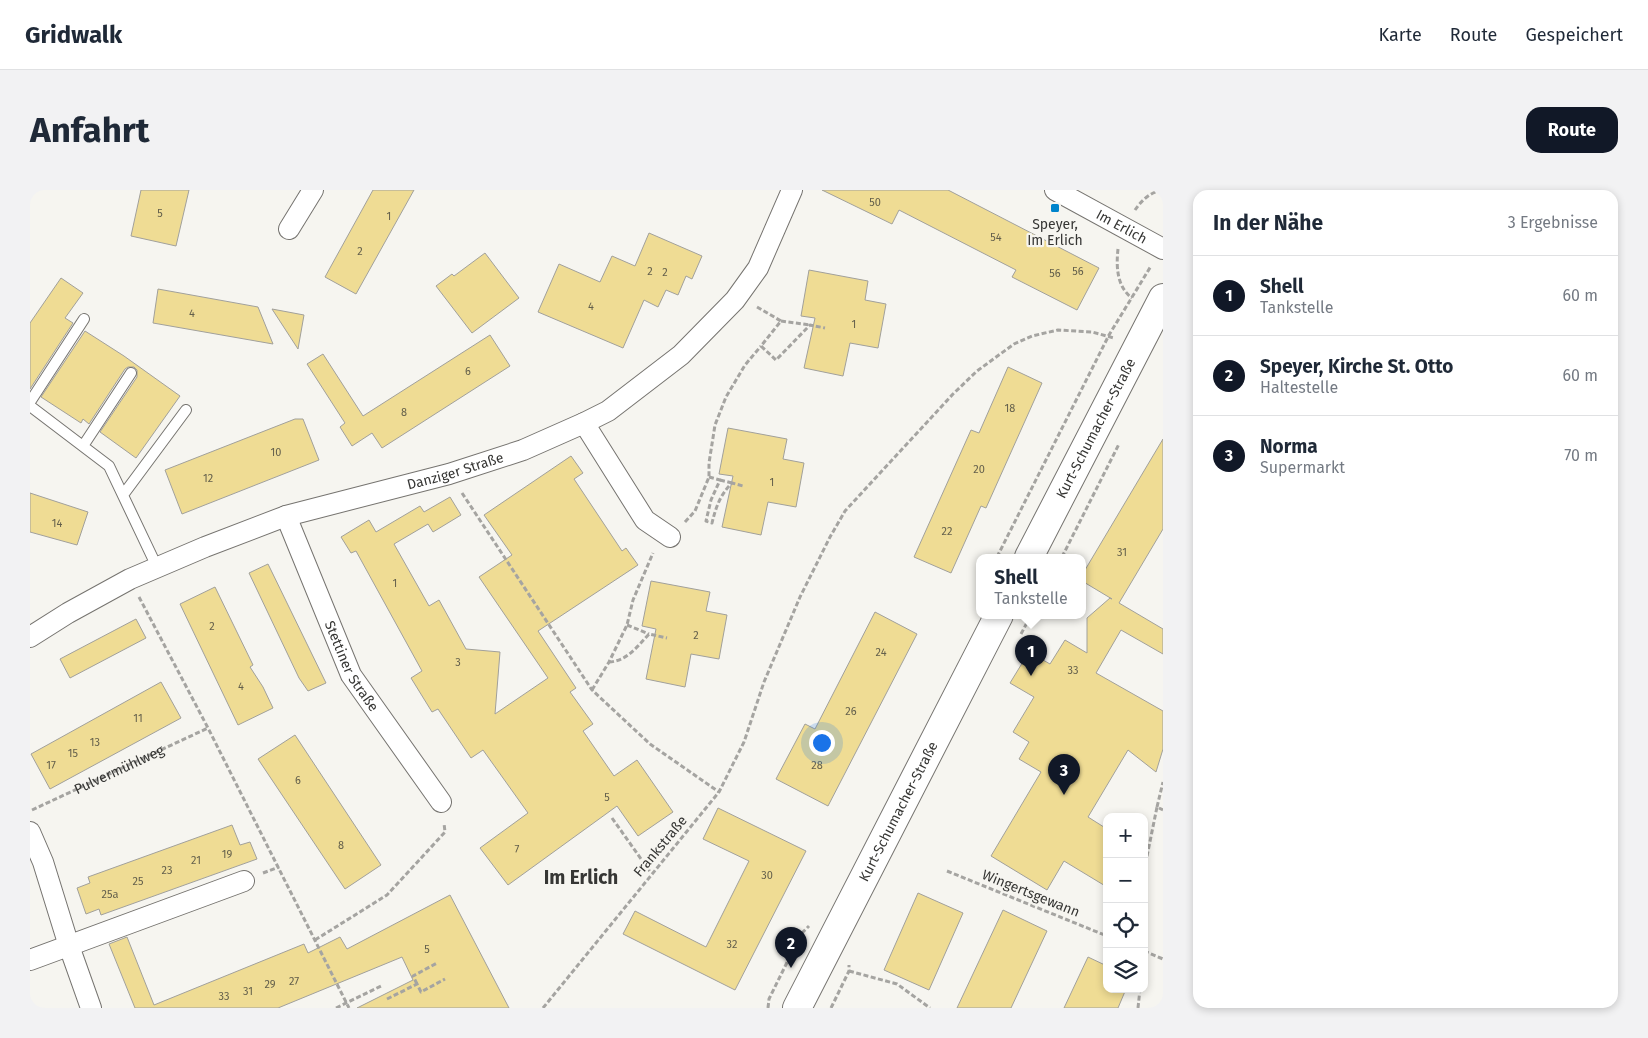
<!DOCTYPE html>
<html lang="de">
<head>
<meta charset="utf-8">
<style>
  body { margin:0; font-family:"Fira Sans",sans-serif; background:#f2f2f3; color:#1f2937 }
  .controls { position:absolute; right:15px; bottom:15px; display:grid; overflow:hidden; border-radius:10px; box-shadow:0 2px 8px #0003 }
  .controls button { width:45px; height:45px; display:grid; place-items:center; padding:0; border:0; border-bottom:1px solid #e0e1e3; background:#fff; color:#1f2937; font:25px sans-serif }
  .you { position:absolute; left:791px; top:552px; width:18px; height:18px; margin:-12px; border:4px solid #fff; border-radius:50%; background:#1a73e8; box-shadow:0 0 0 8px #1a73e833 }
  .badge { display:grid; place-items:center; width:32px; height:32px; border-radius:50%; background:#111827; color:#fff; font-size:16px; font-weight:700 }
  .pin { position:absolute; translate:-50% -41px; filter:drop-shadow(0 1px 2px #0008) }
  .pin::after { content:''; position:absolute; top:26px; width:18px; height:15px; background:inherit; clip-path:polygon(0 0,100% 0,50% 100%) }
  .popup { position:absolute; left:946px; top:364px; width:110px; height:65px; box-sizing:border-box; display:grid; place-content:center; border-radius:10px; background:#fff; filter:drop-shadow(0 1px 4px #0005); font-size:16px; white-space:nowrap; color:#747a83 }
  .popup b { font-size:19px; color:#1f2937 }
  .popup::after { content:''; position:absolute; left:50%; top:100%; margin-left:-10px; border:10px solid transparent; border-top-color:#fff }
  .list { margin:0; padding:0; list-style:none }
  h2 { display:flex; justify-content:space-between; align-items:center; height:65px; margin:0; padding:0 20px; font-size:21px }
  h2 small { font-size:16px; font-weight:400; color:#747a83 }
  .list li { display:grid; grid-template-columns:32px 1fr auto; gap:15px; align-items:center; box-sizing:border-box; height:80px; padding:0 20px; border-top:1px solid #e0e1e3 }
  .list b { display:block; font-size:19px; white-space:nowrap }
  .list p { margin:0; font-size:16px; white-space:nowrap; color:#747a83 }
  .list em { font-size:16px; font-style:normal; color:#747a83 }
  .icon { flex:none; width:28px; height:28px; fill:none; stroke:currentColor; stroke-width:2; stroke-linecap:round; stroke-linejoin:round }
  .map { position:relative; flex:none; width:1133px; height:818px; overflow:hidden; border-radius:15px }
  header { display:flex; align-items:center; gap:30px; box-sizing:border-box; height:70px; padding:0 25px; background:#fff; border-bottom:1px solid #e0e1e3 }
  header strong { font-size:24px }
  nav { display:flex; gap:28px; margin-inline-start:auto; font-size:18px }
  .intro { display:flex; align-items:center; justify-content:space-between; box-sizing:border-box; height:120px; padding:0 30px }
  h1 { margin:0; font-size:35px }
  .button { padding:12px 22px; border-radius:15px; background:#111827; color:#fff; font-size:18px; font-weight:700 }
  main { display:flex; gap:30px; padding:0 30px }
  aside { flex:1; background:#fff; border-radius:15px; box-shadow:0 2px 8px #0003 }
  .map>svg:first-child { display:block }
  .building { fill:#efdc94; stroke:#a1a09b }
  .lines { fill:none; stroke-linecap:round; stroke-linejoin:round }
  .lane-casing { stroke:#767470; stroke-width:12 }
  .street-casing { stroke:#767470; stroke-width:22 }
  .secondary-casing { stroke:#767470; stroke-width:30 }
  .path { stroke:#a5a4a1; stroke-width:3; stroke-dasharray:5 2.5; stroke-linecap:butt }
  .lane { stroke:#fff; stroke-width:10 }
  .street { stroke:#fff; stroke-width:20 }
  .secondary { stroke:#fff; stroke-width:28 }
  .poi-dot { fill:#0084cc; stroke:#f6f5f0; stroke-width:2 }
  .labels { text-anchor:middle; stroke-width:4.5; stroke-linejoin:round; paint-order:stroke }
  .number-label { font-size:11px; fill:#64604c }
  .poi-label { font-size:14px; fill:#363634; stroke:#f6f5f0 }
  .street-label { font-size:14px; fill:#363634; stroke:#f6f5f0 }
  .district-label { font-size:19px; font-weight:bold; fill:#363634; stroke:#f6f5f0 }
</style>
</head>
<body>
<header>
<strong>Gridwalk</strong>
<nav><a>Karte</a><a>Route</a><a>Gespeichert</a></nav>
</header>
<div class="intro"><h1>Anfahrt</h1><a class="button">Route</a></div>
<main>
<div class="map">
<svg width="1133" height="818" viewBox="0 0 1133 818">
  <rect width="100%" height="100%" fill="#f6f5f0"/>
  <path class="building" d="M 111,0 L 159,0 L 146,56 L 101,46 Z
    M 343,0 L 384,0 L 326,104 L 295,87 Z
    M 792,0 L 918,0 L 1069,78 L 1047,120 L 982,87 L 986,80 L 869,20 L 862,34 Z
    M 619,43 L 672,66 L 662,89 L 656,86 L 648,105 L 636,100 L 628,117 L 614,110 L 593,158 L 508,122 L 529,74 L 570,92 L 582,66 L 605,76 Z
    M 455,63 L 489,108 L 442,143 L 406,96 L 422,84 L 424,86 Z
    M 779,80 L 838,91 L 835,110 L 856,114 L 848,158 L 820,153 L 813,186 L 774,178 L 785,128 L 771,126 Z
    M 31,88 L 53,103 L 35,128 L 43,133 L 0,199 L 0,133 Z
    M 128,99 L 228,117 L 243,154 L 123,133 Z
    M 242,119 L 274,125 L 268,159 Z
    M 55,141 L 94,166 L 150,206 L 106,268 L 70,242 L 107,187 L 107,180 L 104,177 L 98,177 L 95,179 L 59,234 L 53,229 L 51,233 L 11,207 Z
    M 460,145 L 480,176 L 352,258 L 342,243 L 322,256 L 310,237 L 315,233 L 277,174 L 293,164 L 333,226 Z
    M 978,177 L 1012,193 L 956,318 L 951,316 L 921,383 L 884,367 L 941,240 L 949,243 Z
    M 265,229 L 273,229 L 289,270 L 152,324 L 135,280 Z
    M 698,238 L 757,249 L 753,269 L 774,273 L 766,317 L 738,312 L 731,345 L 692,337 L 703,286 L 689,284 Z
    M 1133,249 L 1133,339 L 1089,413 L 1133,439 L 1133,464 L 1091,440 L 1066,483 L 1133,521 L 1133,559 L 1126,582 L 1098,560 L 1058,627 L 1077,639 L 1077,697 L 1034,671 L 1017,700 L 961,666 L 1011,582 L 989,569 L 999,552 L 983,542 L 1004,507 L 980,493 L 999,462 L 1020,474 L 1035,450 L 1057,463 L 1057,428 L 1080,408 L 1082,409 L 1052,391 L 1052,385 Z
    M 541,266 L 553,283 L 544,289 L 592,361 L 596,358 L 608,375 L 508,441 L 546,498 L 540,502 L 563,534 L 553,541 L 584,586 L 607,570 L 643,622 L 608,646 L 587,616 L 478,695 L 450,658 L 498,623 L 453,560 L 441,568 L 408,519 L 402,522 L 381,488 L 392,481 L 326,361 L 321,363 L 311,347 L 339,330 L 346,342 L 390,316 L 394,322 L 420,307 L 431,325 L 403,342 L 398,334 L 364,354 L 399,416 L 409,410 L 436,459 L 470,462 L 465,524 L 518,488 L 449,387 L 482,365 L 454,325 Z
    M 0,303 L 58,322 L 47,355 L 0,342 Z
    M 238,374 L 296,493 L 278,501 L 269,488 L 219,383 Z
    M 621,391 L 680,402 L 676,421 L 697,425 L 689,469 L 661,464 L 655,497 L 616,489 L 626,439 L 612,436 Z
    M 185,397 L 223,475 L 220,477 L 233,497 L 243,518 L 208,535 L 150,414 Z
    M 845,422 L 887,444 L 798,616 L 746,589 L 775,534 L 785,539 Z
    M 106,429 L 116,448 L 40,488 L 30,469 Z
    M 131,492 L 151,528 L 20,599 L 1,564 Z
    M 265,545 L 351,675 L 315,699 L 228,569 Z
    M 688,618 L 776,661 L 705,800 L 593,744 L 605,721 L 676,757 L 719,671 L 673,649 Z
    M 202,635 L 210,655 L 220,652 L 227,669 L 71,725 L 69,719 L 56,724 L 47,698 L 60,693 L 58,687 Z
    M 888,703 L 933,723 L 899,800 L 854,780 Z
    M 420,705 L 479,818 L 327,818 L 383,790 L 372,767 L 248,818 L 105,818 L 79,754 L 97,747 L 124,815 L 274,754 L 278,763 L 310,747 L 317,759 Z
    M 973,720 L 1017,741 L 981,818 L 927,818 Z
    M 1058,767 L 1077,776 L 1077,799 L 1096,799 L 1088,818 L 1034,818 Z"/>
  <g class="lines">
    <defs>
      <path id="lane" d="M 0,212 L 54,129
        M 0,216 L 79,276 L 127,377
        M 53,256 L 101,183
        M 93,305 L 156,220"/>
      <g id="street">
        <path id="s2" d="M 1025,0 L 1133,59"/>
        <path d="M 259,39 L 283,0"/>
        <path d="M 554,233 L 615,330 L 640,347"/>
        <path id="s3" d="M 256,326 L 321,485 L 411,612"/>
        <path id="s4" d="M 0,447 L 38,423 L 100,389 L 175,357 L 256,326 L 419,284 L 493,260 L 554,233 L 578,221 L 651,165 L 705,110 L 728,78 L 762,0"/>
        <path d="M 0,642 L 13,672 L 39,756 L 61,818"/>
        <path d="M 0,770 L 214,691"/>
      </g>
      <g id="secondary">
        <path id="s5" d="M 999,367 L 1133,108"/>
        <path id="s6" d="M 767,818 L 969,425"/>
      </g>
    </defs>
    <use href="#lane" class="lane-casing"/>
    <use href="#street" class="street-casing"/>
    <use href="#secondary" class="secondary-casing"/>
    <g class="path">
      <path d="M 1105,20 C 1111,11 1122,0 1133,1"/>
      <path d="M 1088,59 C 1086,77 1087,97 1102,108"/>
      <path d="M 727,117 L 751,131 L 731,156 L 746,170 L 780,135 L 795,138"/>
      <path d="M 751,131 L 780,135"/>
      <path d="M 679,287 L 690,290 L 681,310 L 676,331 L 682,333 C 686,317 690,305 702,293 L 713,296"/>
      <path d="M 690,290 L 702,293"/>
      <path d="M 432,303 L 562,500 L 620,554 L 689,602"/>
      <path d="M 655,332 L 665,321 L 679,287 L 679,273 L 685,235 L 696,207 L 715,175 L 731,156"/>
      <path d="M 967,367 L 1079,145 L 1121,76"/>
      <path d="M 1032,367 L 1089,254"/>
      <path d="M 109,407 L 178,538 L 319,818"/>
      <path d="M 597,435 L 619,444"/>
      <path d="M 991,444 L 1001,425"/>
      <path d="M 579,472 C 597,471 607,457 619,444 L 637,448"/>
      <path d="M 562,500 L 579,472 L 597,435 L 603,410 L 623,363"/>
      <path d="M 1127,617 L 1133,592"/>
      <path id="s1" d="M 2,620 L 178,538"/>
      <path d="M 582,628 L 621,683"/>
      <path d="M 917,681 L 1077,746"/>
      <path d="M 1114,681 L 1127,617 L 1133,620"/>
      <path d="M 233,683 L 249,677"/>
      <path d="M 285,750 L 357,705 L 415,642 L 414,633"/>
      <path d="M 1114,761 L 1133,769"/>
      <path d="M 1114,770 L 1115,761"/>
      <path d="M 819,781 L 867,794 L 900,818"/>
      <path d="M 387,794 L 383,786 L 407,773"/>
      <path d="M 357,809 L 387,794 L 391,802 L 415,789"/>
      <path d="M 306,818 L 351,796"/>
      <path d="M 513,818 L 689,602 L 714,552 L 734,492 L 770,407 L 800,347 L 815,321 L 923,204 L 947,181 L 984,154 L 1002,146 L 1028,140 L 1062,142 L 1084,148"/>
      <path d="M 738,818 L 739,809 L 771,744 L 779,736"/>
      <path d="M 801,818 L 819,781 L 819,775"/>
      <path d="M 1108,818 L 1110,799"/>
    </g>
    <use href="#lane" class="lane"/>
    <use href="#street" class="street"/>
    <use href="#secondary" class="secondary"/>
  </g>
  <rect class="poi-dot" x="1020" y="13" width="10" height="10" rx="2.5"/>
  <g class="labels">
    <g class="number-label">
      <text x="845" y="16">50</text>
      <text x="130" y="27">5</text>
      <text x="359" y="30">1</text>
      <text x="966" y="51">54</text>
      <text x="330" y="65">2</text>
      <text x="620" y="85">2</text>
      <text x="1048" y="85">56</text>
      <text x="635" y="86">2</text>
      <text x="1025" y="87">56</text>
      <text x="561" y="120">4</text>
      <text x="162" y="127">4</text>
      <text x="824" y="138">1</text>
      <text x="438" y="185">6</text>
      <text x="980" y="222">18</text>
      <text x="374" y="226">8</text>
      <text x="246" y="266">10</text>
      <text x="949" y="283">20</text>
      <text x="178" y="292">12</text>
      <text x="742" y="296">1</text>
      <text x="27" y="337">14</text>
      <text x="917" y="345">22</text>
      <text x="1092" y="366">31</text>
      <text x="365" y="397">1</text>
      <text x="182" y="440">2</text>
      <text x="666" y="449">2</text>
      <text x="851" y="466">24</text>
      <text x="428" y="476">3</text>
      <text x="1043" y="484">33</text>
      <text x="211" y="500">4</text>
      <text x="821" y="525">26</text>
      <text x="108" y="532">11</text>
      <text x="65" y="556">13</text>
      <text x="43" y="567">15</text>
      <text x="21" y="579">17</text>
      <text x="787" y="579">28</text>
      <text x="268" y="594">6</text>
      <text x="577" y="611">5</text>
      <text x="311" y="659">8</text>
      <text x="487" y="663">7</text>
      <text x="197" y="668">19</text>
      <text x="166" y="674">21</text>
      <text x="137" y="684">23</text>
      <text x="737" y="689">30</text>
      <text x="108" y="695">25</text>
      <text x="80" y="708">25a</text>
      <text x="702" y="758">32</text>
      <text x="397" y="763">5</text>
      <text x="264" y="795">27</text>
      <text x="240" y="798">29</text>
      <text x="218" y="805">31</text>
      <text x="194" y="810">33</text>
    </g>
    <g class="poi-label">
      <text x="1025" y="39">Speyer,<tspan x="1025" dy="16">Im Erlich</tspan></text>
    </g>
    <g class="street-label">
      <text dy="5" stroke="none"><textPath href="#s2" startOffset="76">Im Erlich</textPath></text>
      <text dy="5" stroke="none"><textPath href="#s5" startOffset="145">Kurt-Schumacher-Straße</textPath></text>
      <text dy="5" stroke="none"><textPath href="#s4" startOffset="459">Danziger Straße</textPath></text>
      <text dy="5" stroke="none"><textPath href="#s3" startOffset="164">Stettiner Straße</textPath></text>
      <text dy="5" stroke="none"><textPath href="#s1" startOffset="96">Pulvermühlweg</textPath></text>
      <text dy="5" stroke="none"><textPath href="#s6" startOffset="221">Kurt-Schumacher-Straße</textPath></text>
      <text transform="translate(630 656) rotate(-50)" y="5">Frankstraße</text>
      <text transform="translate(1001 703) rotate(22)" y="5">Wingertsgewann</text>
    </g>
    <g class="district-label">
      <text x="551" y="694">Im Erlich</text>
    </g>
  </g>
</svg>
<div class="controls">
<button>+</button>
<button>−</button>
<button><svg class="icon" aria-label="locate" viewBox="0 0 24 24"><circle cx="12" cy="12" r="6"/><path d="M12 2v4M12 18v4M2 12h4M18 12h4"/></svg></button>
<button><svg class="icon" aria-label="layers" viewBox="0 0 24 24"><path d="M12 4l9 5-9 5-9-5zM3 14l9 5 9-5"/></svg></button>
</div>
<div class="you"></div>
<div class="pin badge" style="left:1001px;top:486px">1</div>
<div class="popup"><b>Shell</b>Tankstelle</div>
<div class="pin badge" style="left:761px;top:778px">2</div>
<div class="pin badge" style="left:1034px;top:605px">3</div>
</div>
<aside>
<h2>In der Nähe<small>3 Ergebnisse</small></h2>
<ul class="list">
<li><span class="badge">1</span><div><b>Shell</b><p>Tankstelle</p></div><em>60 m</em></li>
<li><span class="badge">2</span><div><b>Speyer, Kirche St. Otto</b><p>Haltestelle</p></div><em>60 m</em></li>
<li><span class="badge">3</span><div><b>Norma</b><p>Supermarkt</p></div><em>70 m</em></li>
</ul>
</aside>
</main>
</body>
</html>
